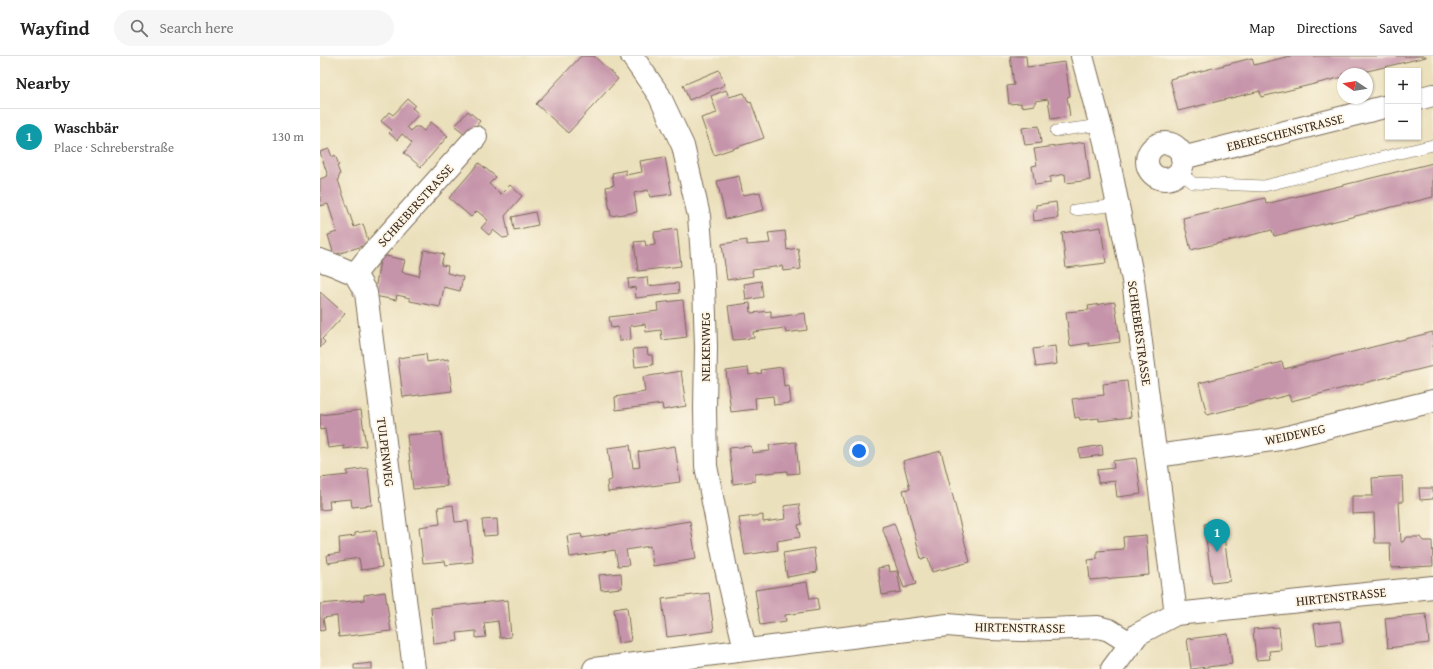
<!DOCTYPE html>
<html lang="en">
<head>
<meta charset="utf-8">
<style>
  body { margin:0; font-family:"Gentium Book Plus",serif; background:#f6f6f6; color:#222 }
  .controls { position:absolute; right:12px; top:12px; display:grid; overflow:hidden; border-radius:0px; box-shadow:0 1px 3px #0004 }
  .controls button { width:36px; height:36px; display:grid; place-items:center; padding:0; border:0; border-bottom:1px solid #e0e0e0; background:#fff; color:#222; font:20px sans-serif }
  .compass { position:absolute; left:1017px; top:12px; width:36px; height:36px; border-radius:50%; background:#fff; box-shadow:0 1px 3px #0004; rotate:282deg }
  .you { position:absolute; left:539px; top:395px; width:14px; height:14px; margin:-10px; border:3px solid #fff; border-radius:50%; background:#1a73e8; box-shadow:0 0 0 6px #1a73e833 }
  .badge { display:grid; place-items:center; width:26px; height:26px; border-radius:50%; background:#1f6fb2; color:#fff; font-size:13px; font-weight:700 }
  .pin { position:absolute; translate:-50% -33px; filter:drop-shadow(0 1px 2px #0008) }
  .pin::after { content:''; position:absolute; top:21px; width:14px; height:12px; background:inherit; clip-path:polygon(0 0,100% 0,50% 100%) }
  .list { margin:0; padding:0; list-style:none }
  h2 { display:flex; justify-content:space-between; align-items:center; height:52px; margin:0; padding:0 16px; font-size:17px }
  h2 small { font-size:13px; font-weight:400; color:#767676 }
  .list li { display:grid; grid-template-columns:26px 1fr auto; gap:12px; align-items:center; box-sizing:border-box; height:56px; padding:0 16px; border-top:1px solid #e0e0e0 }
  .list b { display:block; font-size:15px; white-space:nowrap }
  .list p { margin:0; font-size:13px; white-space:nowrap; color:#767676 }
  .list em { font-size:13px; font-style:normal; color:#767676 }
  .icon { flex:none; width:22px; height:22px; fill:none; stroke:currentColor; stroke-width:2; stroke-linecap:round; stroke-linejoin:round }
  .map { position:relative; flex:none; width:1113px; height:613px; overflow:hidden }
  header { display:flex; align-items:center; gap:24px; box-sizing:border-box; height:56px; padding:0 20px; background:#fff; border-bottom:1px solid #e0e0e0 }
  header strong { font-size:19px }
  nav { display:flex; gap:22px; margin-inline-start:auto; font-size:14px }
  .search { width:280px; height:36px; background:#f6f6f6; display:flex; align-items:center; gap:10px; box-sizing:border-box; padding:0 14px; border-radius:22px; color:#767676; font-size:15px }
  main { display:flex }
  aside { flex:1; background:#fff }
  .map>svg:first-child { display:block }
  .building { fill:#c694aa }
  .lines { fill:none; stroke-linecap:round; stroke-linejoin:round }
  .lane-casing { stroke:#796a55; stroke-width:12 }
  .street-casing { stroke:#796a55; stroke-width:24 }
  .lane { stroke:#fff; stroke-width:11 }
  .street { stroke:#fff; stroke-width:22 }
  .labels { text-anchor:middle; stroke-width:3.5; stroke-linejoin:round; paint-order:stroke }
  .street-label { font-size:13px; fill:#3b2a1e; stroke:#fcf5e5 }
</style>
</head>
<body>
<header>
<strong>Wayfind</strong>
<div class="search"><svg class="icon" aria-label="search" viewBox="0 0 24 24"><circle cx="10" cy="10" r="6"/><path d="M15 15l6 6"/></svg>Search here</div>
<nav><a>Map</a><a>Directions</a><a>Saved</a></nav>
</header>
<main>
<aside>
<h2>Nearby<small></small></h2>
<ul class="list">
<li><span class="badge" style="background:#0f9aa8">1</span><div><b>Waschbär</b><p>Place · Schreberstraße</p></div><em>130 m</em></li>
</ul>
</aside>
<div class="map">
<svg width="1113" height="613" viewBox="0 0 1113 613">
  <rect width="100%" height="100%" fill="#fcf5e5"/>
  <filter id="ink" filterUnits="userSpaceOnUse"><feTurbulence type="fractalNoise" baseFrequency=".025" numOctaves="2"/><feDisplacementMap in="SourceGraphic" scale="8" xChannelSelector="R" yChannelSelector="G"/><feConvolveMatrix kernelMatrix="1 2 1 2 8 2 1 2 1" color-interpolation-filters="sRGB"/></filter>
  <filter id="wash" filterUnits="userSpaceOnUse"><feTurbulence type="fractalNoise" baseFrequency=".012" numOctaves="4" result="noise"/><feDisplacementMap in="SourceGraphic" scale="16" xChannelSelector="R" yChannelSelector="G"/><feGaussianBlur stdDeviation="0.9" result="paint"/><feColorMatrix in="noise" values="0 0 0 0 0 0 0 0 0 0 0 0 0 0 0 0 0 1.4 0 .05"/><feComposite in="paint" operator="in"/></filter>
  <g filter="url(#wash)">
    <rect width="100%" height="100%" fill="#ebe0bc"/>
    <g id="blocks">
      <path class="building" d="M 261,0 L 274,0 L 298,23 L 248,77 L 216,48 Z
        M 690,0 L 706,0 L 707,11 L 745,6 L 750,40 L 747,41 L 750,60 L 731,63 L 728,43 L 715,45 L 715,49 L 701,51 L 701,47 L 689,48 L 687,30 L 694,29 Z
        M 970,0 L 1106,0 L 1106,1 L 1035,18 L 1023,18 L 1023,21 L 941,41 L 940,35 L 858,55 L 850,23 L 932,2 L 934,9 Z
        M 399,14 L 405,29 L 369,44 L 363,29 Z
        M 406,34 L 409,41 L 424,37 L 429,47 L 431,46 L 444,82 L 394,99 L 381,62 L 397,57 L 391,40 Z
        M 88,43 L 95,49 L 92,52 L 99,58 L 87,71 L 91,75 L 94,71 L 99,71 L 104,75 L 111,66 L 128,80 L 101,111 L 84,97 L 92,87 L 82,78 L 77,84 L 69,77 L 72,74 L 61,65 L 69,56 L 73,59 Z
        M 148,55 L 160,65 L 148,80 L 135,70 Z
        M 719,70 L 721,87 L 705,89 L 702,72 Z
        M 765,86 L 770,124 L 746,127 L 745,118 L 730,121 L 730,127 L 715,129 L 712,110 L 717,109 L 714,93 Z
        M 9,93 L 12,101 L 15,99 L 19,109 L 17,110 L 20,118 L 18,124 L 34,171 L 43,168 L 49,188 L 14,199 L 8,179 L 17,176 L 8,148 L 0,150 L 0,123 L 8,120 L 0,96 Z
        M 345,101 L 352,138 L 330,141 L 328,134 L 314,137 L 317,156 L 291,160 L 286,131 L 294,129 L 292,117 L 306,114 L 306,119 L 322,116 L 320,105 Z
        M 159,107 L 176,121 L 169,128 L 181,138 L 190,129 L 202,140 L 185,160 L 189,181 L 183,182 L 173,174 L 169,179 L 161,172 L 168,164 L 157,155 L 151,161 L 129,142 Z
        M 1113,107 L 1113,141 L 954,180 L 952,174 L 871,194 L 863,162 L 945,142 L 946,148 Z
        M 419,120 L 423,139 L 440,136 L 444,154 L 406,163 L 397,125 Z
        M 736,146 L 738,162 L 714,165 L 713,155 L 716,154 L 716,149 Z
        M 215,156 L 218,169 L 194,174 L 192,161 Z
        M 781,171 L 786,207 L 746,212 L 742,177 Z
        M 357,173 L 361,210 L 318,215 L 314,186 L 325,185 L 326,190 L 335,189 L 334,176 Z
        M 465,175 L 467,194 L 478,192 L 481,213 L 463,215 L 462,210 L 432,214 L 433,220 L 407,224 L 402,188 L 427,184 L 427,189 L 450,187 L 448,177 Z
        M 104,194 L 124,198 L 121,209 L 128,210 L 127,217 L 143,221 L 140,235 L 124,231 L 120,251 L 90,245 L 90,242 L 77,239 L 76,244 L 54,240 L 61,199 L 85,204 L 82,216 L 99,220 Z
        M 327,221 L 328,230 L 358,227 L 359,237 L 316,242 L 315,231 L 309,232 L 308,223 Z
        M 441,225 L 443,241 L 426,244 L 424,228 Z
        M 0,236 L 25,258 L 2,283 L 5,286 L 0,292 Z
        M 363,244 L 367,281 L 342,284 L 341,274 L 326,276 L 325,268 L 310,270 L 311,284 L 299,285 L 298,271 L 291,272 L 289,261 L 338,255 L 337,247 Z
        M 795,246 L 800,286 L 769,290 L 769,287 L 750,290 L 746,256 L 769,254 L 768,250 Z
        M 430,247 L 431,257 L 451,255 L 451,262 L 485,257 L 487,274 L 466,277 L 465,272 L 433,276 L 434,282 L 413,284 L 408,250 Z
        M 1113,276 L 1113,310 L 971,345 L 969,339 L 887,359 L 879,327 L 962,306 L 964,313 Z
        M 735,290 L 737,308 L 716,311 L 713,293 Z
        M 327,292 L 328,299 L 332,299 L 333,309 L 315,311 L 313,293 Z
        M 106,298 L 107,306 L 128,303 L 132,335 L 83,341 L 78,302 Z
        M 462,311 L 464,331 L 469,330 L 471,347 L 454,349 L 453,340 L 435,342 L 436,353 L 411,356 L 406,315 L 428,312 L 429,319 L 442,317 L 441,314 Z
        M 361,315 L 366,350 L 343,354 L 342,348 L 296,354 L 295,341 L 325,336 L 323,321 Z
        M 807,325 L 811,361 L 779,365 L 779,362 L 760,364 L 759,361 L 755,362 L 752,343 L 784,339 L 783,328 Z
        M 41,354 L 46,390 L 24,393 L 24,390 L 8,392 L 5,373 L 0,374 L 0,359 Z
        M 121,376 L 127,430 L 93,433 L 87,379 Z
        M 476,386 L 479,417 L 467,418 L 467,415 L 435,418 L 435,425 L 413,428 L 409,392 L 431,390 L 432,397 L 450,395 L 449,389 Z
        M 310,389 L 313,412 L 320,411 L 318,396 L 355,390 L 360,426 L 288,436 L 287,425 L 292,424 L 288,392 Z
        M 782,389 L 783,399 L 760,402 L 759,393 Z
        M 621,395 L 650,506 L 612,516 L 608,502 L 601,503 L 583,434 L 590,433 L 583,405 Z
        M 816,402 L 821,438 L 797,441 L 795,425 L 778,427 L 777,414 L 794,412 L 793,405 Z
        M 48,412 L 52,449 L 32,451 L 31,443 L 9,445 L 10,453 L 0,454 L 0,422 L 28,419 L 27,415 Z
        M 1082,420 L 1083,446 L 1079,446 L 1081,486 L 1083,486 L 1086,481 L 1100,481 L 1103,485 L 1112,485 L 1113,510 L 1071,512 L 1070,487 L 1055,487 L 1054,457 L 1032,458 L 1032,440 L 1053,440 L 1052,422 Z
        M 1099,432 L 1113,432 L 1113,443 L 1100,444 Z
        M 479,448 L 482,468 L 478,469 L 480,481 L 457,485 L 458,494 L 425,499 L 419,462 L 443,459 L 443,466 L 466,463 L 464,450 Z
        M 133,449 L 135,466 L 148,465 L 153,506 L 126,509 L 125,505 L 103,507 L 99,471 L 120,468 L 118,451 Z
        M 177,463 L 178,479 L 164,480 L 162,464 Z
        M 370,465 L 376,503 L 333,510 L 330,490 L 306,494 L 309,509 L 298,510 L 295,494 L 250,501 L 247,480 L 261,478 L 262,482 Z
        M 902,465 L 910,525 L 892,527 L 884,468 Z
        M 574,467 L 596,528 L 584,532 L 562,471 Z
        M 56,474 L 62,511 L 41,514 L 39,502 L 8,507 L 7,499 L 20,497 L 19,482 L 35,480 L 35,477 Z
        M 826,479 L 829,519 L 770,524 L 768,504 L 777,503 L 777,495 L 804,493 L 803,481 Z
        M 494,492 L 497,516 L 467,521 L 463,497 Z
        M 569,510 L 570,516 L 577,515 L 581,536 L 562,539 L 558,512 Z
        M 301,517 L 302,532 L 281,534 L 279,519 Z
        M 487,526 L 490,543 L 497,542 L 499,554 L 465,559 L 466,565 L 440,569 L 435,534 Z
        M 65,536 L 71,575 L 19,581 L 17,560 L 3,562 L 5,574 L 0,575 L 0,548 L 44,544 L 44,539 Z
        M 389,537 L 394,575 L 347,581 L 342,543 Z
        M 188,544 L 191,581 L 180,582 L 178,565 L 164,567 L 166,581 L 156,582 L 156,575 L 137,577 L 138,585 L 114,588 L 111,552 Z
        M 307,551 L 311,585 L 298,587 L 294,553 Z
        M 1106,558 L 1109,587 L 1068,592 L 1065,562 Z
        M 1020,565 L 1023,586 L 997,589 L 994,568 Z
        M 959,571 L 961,594 L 949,595 L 950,603 L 936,604 L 933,573 Z
        M 908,578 L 912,608 L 871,613 L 867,583 Z
        M 52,607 L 52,613 L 34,613 L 34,609 Z"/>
    </g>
  </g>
  <g filter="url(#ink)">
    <use href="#blocks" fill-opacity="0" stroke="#796a55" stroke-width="1"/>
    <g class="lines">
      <defs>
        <path id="lane" d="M 736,75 L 781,69
          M 859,115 L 873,127 L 944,130 L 1113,89
          M 755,154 L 798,149"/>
        <path id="street" d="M 312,0 L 339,39 L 363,90 L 379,160 L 384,229 L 386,291 L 385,353 L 386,410 L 406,513 L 425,593
          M 762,0 L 785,86 L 813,224 L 856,558
          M 1098,43 L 1113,39
          M827 105a18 18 0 1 1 36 0a18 18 0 1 1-36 0Z
          M 862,102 L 1068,50
          M 0,204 L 14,209 L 35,218 L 46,237 L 94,613
          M 35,218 L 51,198 L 156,81
          M 836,400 L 960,383 L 1113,345
          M 274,613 L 628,569 L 669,573 L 703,574 L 778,571 L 789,574 L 810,587
          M 792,613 L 818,578 L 856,558 L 1113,531"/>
      </defs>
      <use href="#lane" class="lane-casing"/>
      <use href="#street" class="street-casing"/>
      <use href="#lane" class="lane"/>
      <use href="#street" class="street"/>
    </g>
  </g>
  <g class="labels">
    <g class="street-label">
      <text transform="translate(965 76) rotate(-14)" y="5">EBERESCHENSTRASSE</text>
      <text transform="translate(95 149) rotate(-48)" y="5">SCHREBERSTRASSE</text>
      <text transform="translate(820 277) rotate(82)" y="5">SCHREBERSTRASSE</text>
      <text transform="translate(385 291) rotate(-90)" y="5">NELKENWEG</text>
      <text transform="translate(975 378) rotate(-12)" y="5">WEIDEWEG</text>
      <text transform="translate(66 396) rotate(83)" y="5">TULPENWEG</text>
      <text transform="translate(1021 540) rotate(-6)" y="5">HIRTENSTRASSE</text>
      <text transform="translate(700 571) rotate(1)" y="5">HIRTENSTRASSE</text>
    </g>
  </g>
</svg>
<div class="controls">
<button>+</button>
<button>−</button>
</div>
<svg class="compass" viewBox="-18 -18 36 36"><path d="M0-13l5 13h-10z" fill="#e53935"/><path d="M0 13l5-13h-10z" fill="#767676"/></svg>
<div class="you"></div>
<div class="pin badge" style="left:897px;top:496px;background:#0f9aa8">1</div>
</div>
</main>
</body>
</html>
